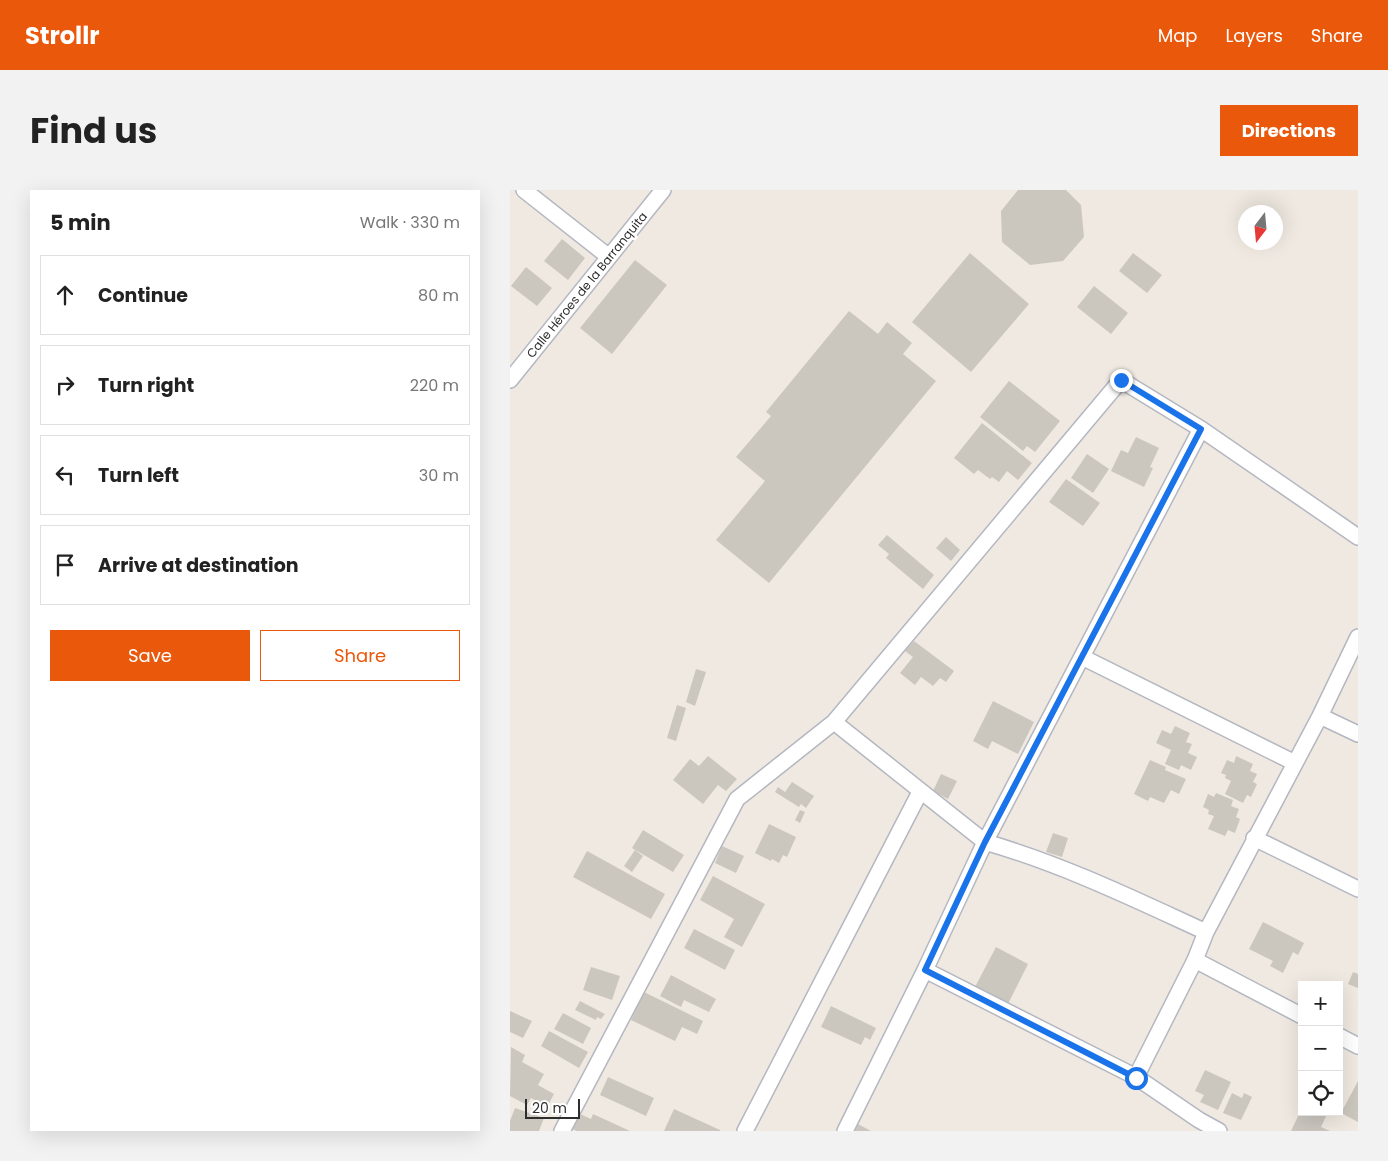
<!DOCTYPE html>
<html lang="en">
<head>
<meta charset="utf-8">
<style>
  body { margin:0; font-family:Poppins,sans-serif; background:#f2f2f2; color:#222 }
  .controls { position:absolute; right:15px; bottom:15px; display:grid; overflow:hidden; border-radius:0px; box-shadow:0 5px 20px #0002 }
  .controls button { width:45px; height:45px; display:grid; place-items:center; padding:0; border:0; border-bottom:1px solid #e0e0e0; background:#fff; color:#222; font:25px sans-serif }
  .compass { position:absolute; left:728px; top:15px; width:45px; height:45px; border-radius:50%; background:#fff; box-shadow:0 5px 20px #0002; rotate:196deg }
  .scale { position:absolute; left:15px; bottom:12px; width:55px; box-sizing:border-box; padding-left:5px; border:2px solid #2e2e2e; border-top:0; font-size:14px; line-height:18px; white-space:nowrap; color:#2e2e2e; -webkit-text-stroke:4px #fff; paint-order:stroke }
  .stop { position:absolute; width:15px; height:15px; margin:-11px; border:4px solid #1a73e8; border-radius:50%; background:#fff }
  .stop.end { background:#1a73e8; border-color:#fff; box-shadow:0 1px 5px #0008 }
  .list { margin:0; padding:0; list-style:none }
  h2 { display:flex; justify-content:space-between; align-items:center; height:65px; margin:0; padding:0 20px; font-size:21px }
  h2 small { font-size:16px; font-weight:400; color:#767676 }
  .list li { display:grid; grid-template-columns:32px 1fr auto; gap:15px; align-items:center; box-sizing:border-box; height:80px; margin:0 10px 10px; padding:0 10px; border:1px solid #e0e0e0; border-radius:0px }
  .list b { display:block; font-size:19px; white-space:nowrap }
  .list em { font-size:16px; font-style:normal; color:#767676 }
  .actions { display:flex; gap:10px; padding:15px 20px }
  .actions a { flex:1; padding:11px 0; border:1px solid #ea580c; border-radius:0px; text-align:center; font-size:18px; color:#ea580c }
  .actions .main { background:#ea580c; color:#fff }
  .icon { flex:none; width:28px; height:28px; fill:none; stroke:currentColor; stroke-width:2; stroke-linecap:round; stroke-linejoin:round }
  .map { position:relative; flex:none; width:848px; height:941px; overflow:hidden; border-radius:0px }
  header { display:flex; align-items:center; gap:30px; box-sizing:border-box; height:70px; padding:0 25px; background:#ea580c; color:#fff }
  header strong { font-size:24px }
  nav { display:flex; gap:28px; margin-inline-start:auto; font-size:18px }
  .intro { display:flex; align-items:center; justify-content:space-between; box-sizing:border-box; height:120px; padding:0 30px }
  h1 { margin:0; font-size:35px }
  .button { padding:12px 22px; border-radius:0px; background:#ea580c; color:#fff; font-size:18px; font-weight:700 }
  main { display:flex; gap:30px; padding:0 30px }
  aside { flex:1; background:#fff; border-radius:0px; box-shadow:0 5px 20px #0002 }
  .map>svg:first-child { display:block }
  .building { fill:#cbc7bf }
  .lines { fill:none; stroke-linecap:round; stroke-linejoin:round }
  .minor-casing { stroke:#b4b7c1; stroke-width:18 }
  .minor { stroke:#fff; stroke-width:15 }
  .route { stroke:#1a73e8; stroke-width:6 }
  .labels { text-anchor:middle; stroke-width:5; stroke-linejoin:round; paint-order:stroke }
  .street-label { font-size:12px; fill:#2e2e2e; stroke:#fff }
</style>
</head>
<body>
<header>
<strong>Strollr</strong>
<nav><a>Map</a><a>Layers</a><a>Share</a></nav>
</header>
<div class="intro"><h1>Find us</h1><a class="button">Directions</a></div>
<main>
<aside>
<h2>5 min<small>Walk · 330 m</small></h2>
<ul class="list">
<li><svg class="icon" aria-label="ahead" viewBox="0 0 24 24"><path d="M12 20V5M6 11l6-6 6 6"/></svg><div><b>Continue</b></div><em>80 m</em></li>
<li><svg class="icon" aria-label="right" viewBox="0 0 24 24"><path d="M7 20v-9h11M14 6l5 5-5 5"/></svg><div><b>Turn right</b></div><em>220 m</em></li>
<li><svg class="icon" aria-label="left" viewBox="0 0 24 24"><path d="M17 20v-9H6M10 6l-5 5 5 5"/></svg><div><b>Turn left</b></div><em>30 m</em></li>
<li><svg class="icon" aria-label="arrive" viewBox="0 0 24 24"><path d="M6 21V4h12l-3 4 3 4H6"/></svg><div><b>Arrive at destination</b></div></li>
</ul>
<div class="actions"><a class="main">Save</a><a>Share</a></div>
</aside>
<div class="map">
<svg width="848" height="941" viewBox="0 0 848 941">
  <rect width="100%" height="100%" fill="#efe9e1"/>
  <path class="building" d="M 508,0 L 556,0 L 571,15 L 574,47 L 553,71 L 520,75 L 492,52 L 491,21 Z
    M 52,49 L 75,68 L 58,90 L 34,71 Z
    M 460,63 L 519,114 L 461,182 L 402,132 Z
    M 623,63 L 652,85 L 637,103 L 609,81 Z
    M 125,70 L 157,95 L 102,164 L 70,138 Z
    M 16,77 L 42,98 L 27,116 L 1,96 Z
    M 584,96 L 618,123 L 601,144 L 567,117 Z
    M 339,121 L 368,144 L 377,132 L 402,153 L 393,164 L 426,191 L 259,393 L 206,350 L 255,291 L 226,267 L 261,226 L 256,222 Z
    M 499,191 L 550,231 L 525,262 L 517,256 L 513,261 L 470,227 Z
    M 472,233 L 522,273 L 508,290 L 497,281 L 489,292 L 482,287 L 480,289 L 468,280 L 464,284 L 444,268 Z
    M 626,247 L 649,258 L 640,277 L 643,278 L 634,297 L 601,281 L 611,260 L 618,263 Z
    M 577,264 L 599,279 L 583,303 L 561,288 Z
    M 556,289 L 590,313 L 573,336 L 539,312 Z
    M 377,345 L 424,385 L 413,399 L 376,368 L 379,364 L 368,355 Z
    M 436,347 L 450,360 L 441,371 L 426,358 Z
    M 404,451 L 444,481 L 436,492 L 430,488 L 423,496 L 411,487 L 405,495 L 390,483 L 403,467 L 395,461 Z
    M 186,479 L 196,482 L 185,516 L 176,512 Z
    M 483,511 L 524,532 L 508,564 L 482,551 L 478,559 L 463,551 Z
    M 167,515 L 176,518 L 166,551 L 157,548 Z
    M 665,536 L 680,543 L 676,552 L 682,554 L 678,563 L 687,567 L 681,580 L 671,575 L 669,580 L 655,574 L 661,560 L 646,553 L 652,540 L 661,544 Z
    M 198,566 L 227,589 L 216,601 L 208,595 L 193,614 L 163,590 L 180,569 L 189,576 Z
    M 726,566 L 743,574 L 740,581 L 747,584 L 743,592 L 747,594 L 741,607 L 737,605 L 733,613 L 715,604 L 721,591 L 715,588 L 716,585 L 711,583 L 717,570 L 724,573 Z
    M 640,570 L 656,577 L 655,580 L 676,589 L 669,604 L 661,600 L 654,613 L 640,607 L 638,611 L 624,604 Z
    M 431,584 L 447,591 L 438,609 L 423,601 Z
    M 282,592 L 304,606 L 296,618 L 291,614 L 289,617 L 265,602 L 268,597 L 275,602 Z
    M 706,603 L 723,610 L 721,616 L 729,619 L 726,627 L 730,629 L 725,643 L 718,640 L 715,646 L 698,639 L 704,626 L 698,624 L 699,620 L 693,617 L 698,604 L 704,607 Z
    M 290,620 L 295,622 L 290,633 L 285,630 Z
    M 259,634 L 286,647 L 277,667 L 273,665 L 269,673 L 262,669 L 261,671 L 245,663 Z
    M 133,640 L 174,665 L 163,682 L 122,658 Z
    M 543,643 L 558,648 L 552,667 L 536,662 Z
    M 212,656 L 234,666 L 226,683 L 205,673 Z
    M 125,660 L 133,666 L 122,682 L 114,676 Z
    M 77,661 L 155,704 L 141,729 L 63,687 Z
    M 203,686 L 255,714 L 232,757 L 214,747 L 224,729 L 190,710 Z
    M 753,732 L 794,753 L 788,765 L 783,762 L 773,783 L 760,776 L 763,771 L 739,759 Z
    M 184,739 L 225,760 L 215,780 L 174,758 Z
    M 486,757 L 518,774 L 498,814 L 465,797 Z
    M 81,777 L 110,786 L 102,810 L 73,800 Z
    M 843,782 L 848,784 L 848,798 L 838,794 Z
    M 161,785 L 206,809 L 199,822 L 174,810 L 171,817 L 150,806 Z
    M 134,802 L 193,831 L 187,844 L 172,837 L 165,851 L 121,830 Z
    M 70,811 L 95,824 L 91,829 L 87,827 L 86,830 L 65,820 Z
    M 321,816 L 366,838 L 360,850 L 355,847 L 351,855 L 311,837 Z
    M 0,821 L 22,831 L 13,848 L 0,842 Z
    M 53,823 L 81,838 L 73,854 L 44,839 Z
    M 39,841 L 78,862 L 69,878 L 31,856 Z
    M 1,857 L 15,865 L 12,872 L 34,884 L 28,895 L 44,904 L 37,917 L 21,908 L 17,915 L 0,906 Z
    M 695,880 L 721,892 L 708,920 L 690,912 L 694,905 L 685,901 Z
    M 98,887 L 144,908 L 136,926 L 90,905 Z
    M 848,891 L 848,932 L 831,923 Z
    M 722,903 L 732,908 L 734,903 L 742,907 L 731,930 L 713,923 Z
    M 5,918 L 34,928 L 29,941 L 0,941 L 0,931 Z
    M 164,919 L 210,940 L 210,941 L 154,941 Z
    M 790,922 L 818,922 L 811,937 L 820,941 L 781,941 Z
    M 70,924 L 81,929 L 83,924 L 120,941 L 67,941 L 62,939 Z
    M 346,933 L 361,941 L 342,941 Z"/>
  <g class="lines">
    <defs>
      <path id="minor" d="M 14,0 L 99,67
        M 0,190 L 153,0
        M 572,467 L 785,573
        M 810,526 L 848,544
        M 324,532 L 475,652 C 552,674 624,709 696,742
        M 744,648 L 848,699
        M 685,770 L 792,826
        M 415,780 L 626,887 L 689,930 L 709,941
        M 829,846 L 848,856
        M 626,887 L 685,770 L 696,742 L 810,526 L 848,447
        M 52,941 L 227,609 L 324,532 L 611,190 L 691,239 L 848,347
        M 235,941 L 410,602
        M 335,941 L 415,780 L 475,652 L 691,239"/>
    </defs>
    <use href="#minor" class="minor-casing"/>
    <use href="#minor" class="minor"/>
  </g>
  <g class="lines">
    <path class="route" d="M 611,190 L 691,239 L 475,652 L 415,780 L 626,888"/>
  </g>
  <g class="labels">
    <g class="street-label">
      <text transform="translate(77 95) rotate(-51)" y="4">Calle Héroes de la Barranquita</text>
    </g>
  </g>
</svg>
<div class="controls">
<button>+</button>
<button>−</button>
<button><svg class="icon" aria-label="locate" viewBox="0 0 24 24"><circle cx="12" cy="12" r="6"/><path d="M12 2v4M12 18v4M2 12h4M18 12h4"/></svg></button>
</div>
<svg class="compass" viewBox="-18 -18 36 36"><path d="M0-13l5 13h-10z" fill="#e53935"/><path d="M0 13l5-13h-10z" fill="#767676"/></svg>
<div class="scale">20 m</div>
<div class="stop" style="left:626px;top:888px"></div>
<div class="stop end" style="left:611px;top:190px"></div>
</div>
</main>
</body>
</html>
